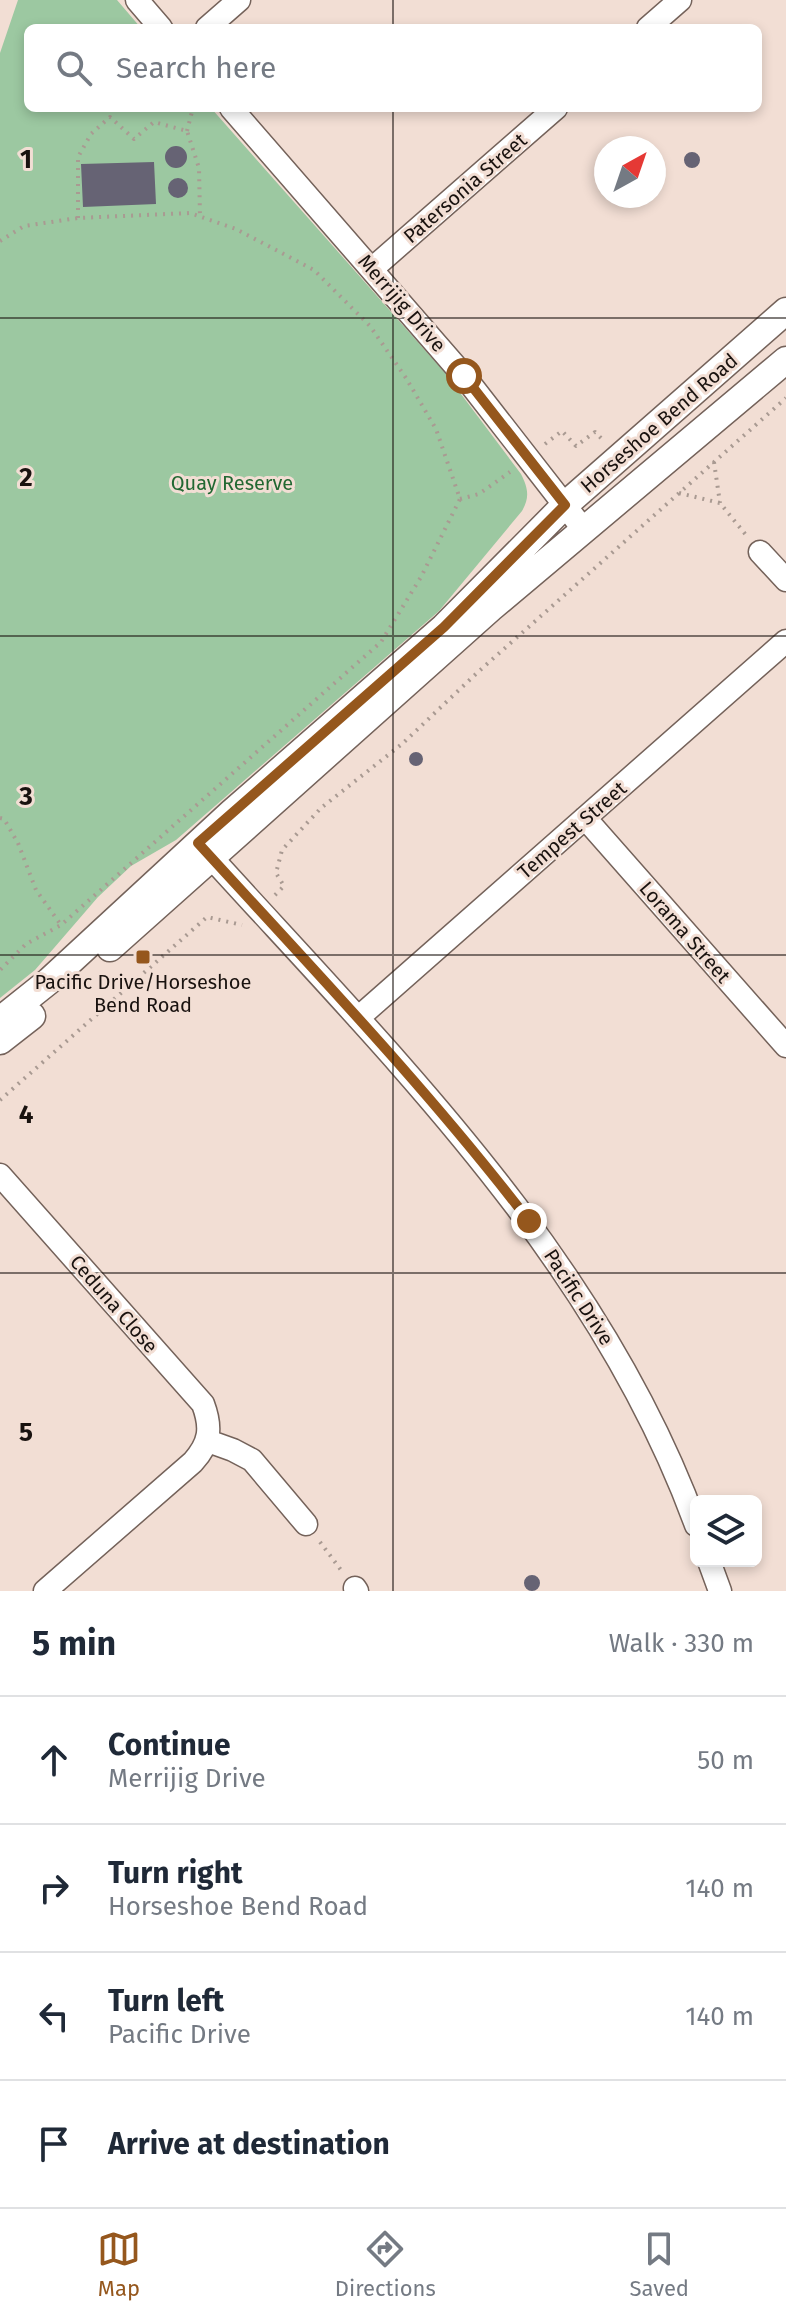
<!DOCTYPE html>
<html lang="en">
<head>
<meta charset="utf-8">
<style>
  body { margin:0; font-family:"Fira Sans",sans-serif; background:#f2f2f3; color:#1f2937 }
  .controls { position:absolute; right:24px; bottom:24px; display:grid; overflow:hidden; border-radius:12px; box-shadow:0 4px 12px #0003 }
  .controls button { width:72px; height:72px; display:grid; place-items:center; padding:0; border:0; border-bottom:2px solid #e0e1e3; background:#fff; color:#1f2937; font:40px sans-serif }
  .compass { position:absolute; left:594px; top:136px; width:72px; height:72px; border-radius:50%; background:#fff; box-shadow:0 4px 12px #0003; rotate:40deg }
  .stop { position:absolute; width:24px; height:24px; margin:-18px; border:6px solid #95571d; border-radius:50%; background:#fff }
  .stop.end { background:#95571d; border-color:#fff; box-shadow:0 2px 8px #0008 }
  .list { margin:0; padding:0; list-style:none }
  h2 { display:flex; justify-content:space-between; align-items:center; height:104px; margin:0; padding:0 32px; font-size:34px }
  h2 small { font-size:26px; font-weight:400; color:#747a83 }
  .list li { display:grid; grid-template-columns:52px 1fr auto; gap:24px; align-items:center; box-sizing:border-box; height:128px; padding:0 32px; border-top:2px solid #e0e1e3 }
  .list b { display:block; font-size:30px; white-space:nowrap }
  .list p { margin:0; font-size:26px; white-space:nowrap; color:#747a83 }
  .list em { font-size:26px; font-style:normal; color:#747a83 }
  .icon { flex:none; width:44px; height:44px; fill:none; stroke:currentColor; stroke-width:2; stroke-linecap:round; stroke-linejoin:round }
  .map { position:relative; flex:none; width:786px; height:1591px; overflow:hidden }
  .search { position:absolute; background:#fff; box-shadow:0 4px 12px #0003; left:24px; right:24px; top:24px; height:88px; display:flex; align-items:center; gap:20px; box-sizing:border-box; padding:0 28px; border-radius:12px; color:#747a83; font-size:30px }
  .sheet { height:616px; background:#fff }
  nav { display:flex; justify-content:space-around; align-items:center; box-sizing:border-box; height:112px; border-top:2px solid #e0e1e3; background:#fff; font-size:22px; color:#747a83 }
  nav a { display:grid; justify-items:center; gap:4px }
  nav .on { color:#95571d }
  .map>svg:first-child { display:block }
  .green { fill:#9cc8a1 }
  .building { fill:#666374 }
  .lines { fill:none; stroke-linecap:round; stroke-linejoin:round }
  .minor-casing { stroke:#74625a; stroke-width:25 }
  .tertiary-casing { stroke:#74625a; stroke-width:29 }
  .path { stroke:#a99a92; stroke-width:4; stroke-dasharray:2 6; stroke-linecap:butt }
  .minor { stroke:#fff; stroke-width:22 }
  .tertiary { stroke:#fff; stroke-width:26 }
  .route { stroke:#95571d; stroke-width:10 }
  .grid { fill:none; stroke:#19120f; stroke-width:2; stroke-opacity:0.55 }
  .poi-dot { fill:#95571d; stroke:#f2ded4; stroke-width:3 }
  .labels { text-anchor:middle; stroke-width:6; stroke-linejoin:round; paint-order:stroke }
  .street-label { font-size:20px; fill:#19120f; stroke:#f2ded4 }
  .park-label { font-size:20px; fill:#226832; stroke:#f2ded4 }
  .poi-label { font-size:20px; fill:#19120f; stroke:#f2ded4 }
  .grid-label { font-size:26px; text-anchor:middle; font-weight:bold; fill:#19120f; stroke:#f2ded4; stroke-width:6; stroke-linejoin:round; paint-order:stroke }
</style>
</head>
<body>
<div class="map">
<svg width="786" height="1591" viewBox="0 0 786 1591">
  <rect width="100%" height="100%" fill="#f2ded4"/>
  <path class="green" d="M 18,0 L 117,0 L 141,28 L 28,28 L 28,108 L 211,108 L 446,374 L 521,474 C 528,488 530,497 522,511 L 439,611 L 176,840 L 131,866 L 98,897 L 35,970 L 0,998 L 0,53 Z"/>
  <path class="building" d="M165 157a11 11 0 1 1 22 0a11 11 0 1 1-22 0Z
    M684 160a8 8 0 1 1 16 0a8 8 0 1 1-16 0Z
    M 154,162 L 156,204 L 83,207 L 81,164 Z
    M168 188a10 10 0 1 1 20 0a10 10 0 1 1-20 0Z
    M409 759a7 7 0 1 1 14 0a7 7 0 1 1-14 0Z
    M524 1583a8 8 0 1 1 16 0a8 8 0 1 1-16 0Z"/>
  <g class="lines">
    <defs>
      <path id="minor" d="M 137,0 L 161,28
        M 207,28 L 239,0
        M 648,28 L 680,0
        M 231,108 L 464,376 L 584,530
        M 373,268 L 556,108
        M 760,552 L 786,580
        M 585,818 L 786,1046
        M 200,845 C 388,1053 598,1256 696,1525
        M 358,1018 L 786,641
        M 0,1175 L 203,1404 C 212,1428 210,1443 193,1462 L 45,1591
        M 208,1441 L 233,1450 L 252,1460 L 306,1524
        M 709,1561 L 720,1591
        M 355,1588 L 357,1591"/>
      <path id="tertiary" d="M 110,948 L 491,608 L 786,360
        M 0,1020 L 49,981 L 231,813 L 444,627 L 565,505 L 786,311
        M 0,1041 L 32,1016"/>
    </defs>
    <use href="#minor" class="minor-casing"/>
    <use href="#tertiary" class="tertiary-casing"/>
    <path class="path" d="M 187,131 L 193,108
      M 78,218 L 78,157 L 91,134 L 110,117 L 134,139 L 154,122 L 187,131 L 199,168 L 200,216
      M 0,241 L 24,226 L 78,218 L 190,213 L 236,229 L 314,270 L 370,326 L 406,378 L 436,429 L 460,499 L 421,577 L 381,642 L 61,925 L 26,944 L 0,970
      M 545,444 L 562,431 L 576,446 L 595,432 L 602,439
      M 714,462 L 720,503
      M 679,493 L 720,503 L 746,535
      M 460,499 L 479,494 L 510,472
      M 0,818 L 4,819 L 18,843 L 36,890 L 61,925
      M 275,895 L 284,886 L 276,873 L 282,850 L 321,808 L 402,744 L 478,672 L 786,398
      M 0,1100 L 207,917 L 242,925
      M 320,1542 L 341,1570"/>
    <use href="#minor" class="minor"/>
    <use href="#tertiary" class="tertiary"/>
  </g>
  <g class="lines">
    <path class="route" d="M 464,376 L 565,505 L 444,627 L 198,843 C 311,967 427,1088 529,1221"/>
  </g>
  <path class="grid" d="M 393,0 L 393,28M 393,108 L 393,1591M 0,318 L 786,318M 0,636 L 786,636M 0,955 L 786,955M 0,1273 L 786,1273"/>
  <rect class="poi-dot" x="135" y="949" width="16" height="16" rx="4"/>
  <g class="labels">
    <g class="street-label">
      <text transform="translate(465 188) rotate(-41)" y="7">Patersonia Street</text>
      <text transform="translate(402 303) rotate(49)" y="7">Merrijig Drive</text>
      <text transform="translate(659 423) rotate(-41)" y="7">Horseshoe Bend Road</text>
      <text transform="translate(572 830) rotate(-41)" y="7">Tempest Street</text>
      <text transform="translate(685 932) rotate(49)" y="7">Lorama Street</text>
      <text transform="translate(579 1297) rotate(57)" y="7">Pacific Drive</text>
      <text transform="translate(114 1304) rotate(49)" y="7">Ceduna Close</text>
    </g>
    <g class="park-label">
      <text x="232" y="490">Quay Reserve</text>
    </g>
    <g class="poi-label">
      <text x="143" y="989">Pacific Drive/Horseshoe<tspan x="143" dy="23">Bend Road</tspan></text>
    </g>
  </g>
  <g class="grid-label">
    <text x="26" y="168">1</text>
    <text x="26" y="486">2</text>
    <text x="26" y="805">3</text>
    <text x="26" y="1123">4</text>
    <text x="26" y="1441">5</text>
  </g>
</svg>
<div class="controls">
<button><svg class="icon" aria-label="layers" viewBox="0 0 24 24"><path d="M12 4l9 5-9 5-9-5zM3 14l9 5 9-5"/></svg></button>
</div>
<svg class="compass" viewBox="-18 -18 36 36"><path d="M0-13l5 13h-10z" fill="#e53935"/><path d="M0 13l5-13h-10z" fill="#747a83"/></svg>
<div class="stop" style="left:464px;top:376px"></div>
<div class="stop end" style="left:529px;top:1221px"></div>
<div class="search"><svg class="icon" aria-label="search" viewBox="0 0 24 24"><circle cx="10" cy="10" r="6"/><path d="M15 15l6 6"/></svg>Search here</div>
</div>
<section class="sheet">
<h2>5 min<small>Walk · 330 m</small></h2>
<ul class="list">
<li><svg class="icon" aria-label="ahead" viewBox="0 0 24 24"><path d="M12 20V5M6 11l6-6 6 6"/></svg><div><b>Continue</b><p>Merrijig Drive</p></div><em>50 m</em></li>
<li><svg class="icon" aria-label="right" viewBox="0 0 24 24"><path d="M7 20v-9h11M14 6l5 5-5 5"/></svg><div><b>Turn right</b><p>Horseshoe Bend Road</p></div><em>140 m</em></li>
<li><svg class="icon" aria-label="left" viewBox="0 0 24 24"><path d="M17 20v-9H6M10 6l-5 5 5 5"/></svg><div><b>Turn left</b><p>Pacific Drive</p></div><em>140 m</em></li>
<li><svg class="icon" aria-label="arrive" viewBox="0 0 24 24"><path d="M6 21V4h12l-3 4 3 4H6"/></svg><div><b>Arrive at destination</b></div></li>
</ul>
</section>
<nav>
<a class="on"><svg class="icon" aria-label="map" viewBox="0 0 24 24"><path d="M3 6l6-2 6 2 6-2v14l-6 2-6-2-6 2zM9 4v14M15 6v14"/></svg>Map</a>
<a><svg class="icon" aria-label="directions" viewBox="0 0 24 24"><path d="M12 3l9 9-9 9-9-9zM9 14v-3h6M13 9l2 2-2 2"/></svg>Directions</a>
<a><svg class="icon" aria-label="saved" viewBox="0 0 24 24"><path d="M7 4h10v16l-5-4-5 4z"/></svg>Saved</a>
</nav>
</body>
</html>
